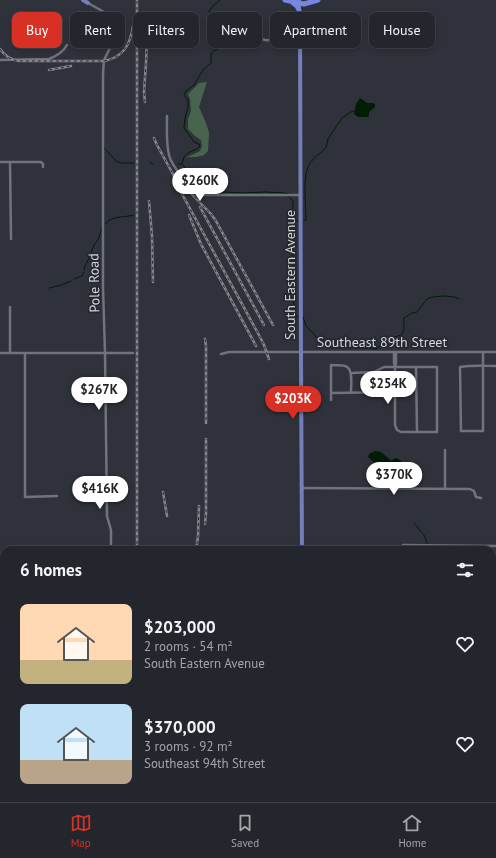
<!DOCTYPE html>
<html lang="en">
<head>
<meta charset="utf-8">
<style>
  :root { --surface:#23262c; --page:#2f3238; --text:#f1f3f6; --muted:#a3a5a9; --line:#404348; --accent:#d93025 }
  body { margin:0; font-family:"PT Sans",sans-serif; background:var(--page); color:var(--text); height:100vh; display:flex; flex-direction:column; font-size:15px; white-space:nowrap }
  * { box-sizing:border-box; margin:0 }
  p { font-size:13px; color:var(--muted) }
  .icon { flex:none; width:22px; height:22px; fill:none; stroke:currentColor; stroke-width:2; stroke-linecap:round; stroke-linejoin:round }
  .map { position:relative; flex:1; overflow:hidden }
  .drawer { position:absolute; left:0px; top:546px; width:496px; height:256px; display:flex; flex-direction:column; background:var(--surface); border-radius:12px 12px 0 0; box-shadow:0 2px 6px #0003,0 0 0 1px var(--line) }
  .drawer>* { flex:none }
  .hud { position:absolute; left:12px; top:12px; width:472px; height:36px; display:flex; gap:8px }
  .price { position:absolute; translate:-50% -34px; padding:0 9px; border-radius:14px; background:#fff; color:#222; font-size:13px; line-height:26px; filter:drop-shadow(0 1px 2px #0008) }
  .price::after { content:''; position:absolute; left:50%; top:24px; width:12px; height:9px; margin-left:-6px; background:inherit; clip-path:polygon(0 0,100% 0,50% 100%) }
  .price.on { background:var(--accent); color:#fff }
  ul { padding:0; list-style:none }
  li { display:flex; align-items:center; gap:12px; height:100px; padding:0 20px }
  li span { display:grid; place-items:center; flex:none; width:112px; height:80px; border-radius:8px; color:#555 }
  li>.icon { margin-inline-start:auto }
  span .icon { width:48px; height:48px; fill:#fffc; stroke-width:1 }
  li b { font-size:17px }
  h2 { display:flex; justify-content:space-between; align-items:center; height:48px; padding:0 20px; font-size:17px }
  .pill { padding:0 14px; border-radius:8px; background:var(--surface); box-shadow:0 2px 6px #0003,0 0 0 1px var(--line); font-size:14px; line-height:36px }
  .pill.on { background:var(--accent); color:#fff }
  .tab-bar { display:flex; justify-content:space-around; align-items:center; height:56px; border-top:1px solid var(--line); background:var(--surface); font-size:11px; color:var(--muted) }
  .tab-bar a { display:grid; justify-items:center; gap:2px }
  .tab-bar .on { color:var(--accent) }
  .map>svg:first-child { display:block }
  .green { fill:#49644e }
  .water { fill:#001d06 }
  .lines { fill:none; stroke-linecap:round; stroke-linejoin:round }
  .stream { stroke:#001d06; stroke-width:1 }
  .minor { stroke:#70737d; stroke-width:2.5 }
  .major { stroke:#747fba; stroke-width:4 }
  .highway { stroke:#7687e3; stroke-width:5 }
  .rail-casing { stroke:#85878e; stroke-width:2.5 }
  .rail { stroke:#262830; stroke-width:1; stroke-dasharray:3; stroke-linecap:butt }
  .labels { text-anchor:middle; stroke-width:3.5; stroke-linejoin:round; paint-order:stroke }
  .street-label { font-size:14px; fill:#d6d7dd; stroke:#262830 }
</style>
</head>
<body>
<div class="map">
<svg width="496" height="802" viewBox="0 0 496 802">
  <rect width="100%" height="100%" fill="#2f323b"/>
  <path class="green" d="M207,82l-8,25 7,16 3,10 -1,18 -4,4 -7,2h-10l13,-6 2,-5 -1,-6 -6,-4 -7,-7v-10l3,-8 -1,-12 -2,-5 11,-11z"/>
  <path class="water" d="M360,98l7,5h6l2,1v3l-6,5v4l-1,1h-10l-4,-3 2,-10z
    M375,451c7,0 11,5 16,10l4,-3c6,1 10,6 10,12l-7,7 -13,6 -3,-5 -5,-13 -9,-8c0,-3 4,-5 7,-6z"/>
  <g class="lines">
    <path class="stream" d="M104,148l12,13 5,2h13
      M150,162l3,2
      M178,164h4
      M182,164c1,-2 1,-5 2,-7 4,-6 12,-6 16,-11l-1,-2 -5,-2 -2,-3 -8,-11 1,-10 3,-11v-7l-4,-5 2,-4 8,-6 9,-15 8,-7v-9l4,-4 5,-2c1,-3 0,-7 1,-10 2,-8 6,-10 1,-17l-3,1 -5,-1 -5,-10 5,-6 6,-5
      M183,165l9,12 5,8 8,7 14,1 6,-1 17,1 23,-1 20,1 3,1
      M289,197l4,4 -1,89 3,22v3l3,2
      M294,221h4
      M304,221l2,-1c0,-15 -4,-46 4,-57 4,-6 11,-10 16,-15l2,-9 14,-21 9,-6 3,-1
      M105,224c8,-9 18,-6 29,-9
      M84,270l1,-4 3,-6 6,-15 5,-7 3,-11
      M74,279l8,-3 2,-4
      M63,284l8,-3
      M49,288l13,-3
      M303,317l3,9 8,8 3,5 6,6 14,3 9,-1 30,2 5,-4 4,-5 16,-5c5,-5 2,-11 3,-17l8,-5 5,-1 10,-13 5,-2 12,-1 11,1 4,2
      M414,523l10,12 3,8
      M427,549v1
      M492,563l4,2
      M105,798l3,4
      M462,798l3,4"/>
    <path class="minor" d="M88,3l25,14c12,13 -5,31 -9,44 -1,7 -1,15 -1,22v204l2,66 2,163 4,14v20
      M241,28l15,9 9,3 35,2
      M287,40h13
      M0,60l49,-1c8,-3 14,-7 18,-14
      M167,116c0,13 -1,27 2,39 3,13 21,31 32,39l3,1h96
      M0,162h41l2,2v3
      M10,162l1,77
      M10,307v46
      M394,352v11l1,4
      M483,352v79h-22l-1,-64c12,-2 24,-1 36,-1
      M0,353h133
      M25,353v144l32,-1
      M221,354l8,-2h267
      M416,367l1,65
      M351,373l23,-1 10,-5h53v65h-36l-4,-2 -2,-5v-58l1,-4v-11
      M331,393l64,-1
      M331,400v-35c4,1 12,-1 16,2 6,3 4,19 4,25
      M445,450v39
      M302,488l168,1 4,2 2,6 5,1
      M403,550v-5l93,1
      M492,577h4
      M492,730h4
      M0,754h4
      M0,794l4,1
      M16,798v4
      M64,798l3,4
      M90,798l3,4
      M390,798v4
      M443,798l2,4
      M478,798l3,4
      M304,799l32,1
      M37,802v-4
      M113,802v-4
      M185,802v-4
      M470,802l5,-4"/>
    <path class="major" d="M83,0l5,3
      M299,0v18l1,3 1,335 1,194
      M0,727h4
      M304,802v-4"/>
    <path class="highway" d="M285,0l19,4 14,-4
      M292,2l5,4 2,4"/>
    <g class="rail-casing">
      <path id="rail" d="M0,49c5,7 10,11 19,12h85c20,-4 26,-16 29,-35
        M49,70l22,-4
        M145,102l-1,-10 2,-29 1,-27
        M154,138l3,7 17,31 37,38 5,7 57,104
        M176,183l84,154 4,8 5,14
        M149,201l3,35 1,46
        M200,207l64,118
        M189,215l12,29 55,102
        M205,339l1,7v77
        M163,492l4,24
        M205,524l1,-10v-75
        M137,550v-550
        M196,550l2,-14 1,-30
        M137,798v4"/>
    </g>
    <use href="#rail" class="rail"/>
  </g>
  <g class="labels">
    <g class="street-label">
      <text transform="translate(290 275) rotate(-90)" y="5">South Eastern Avenue</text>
      <text transform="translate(94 283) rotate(-91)" y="5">Pole Road</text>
      <text x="382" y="347">Southeast 89th Street</text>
    </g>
  </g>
</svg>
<b class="price" style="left:200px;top:202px">$260K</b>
<b class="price" style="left:388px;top:405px">$254K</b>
<b class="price" style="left:99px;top:411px">$267K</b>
<b class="price on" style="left:293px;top:420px">$203K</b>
<b class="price" style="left:394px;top:496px">$370K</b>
<b class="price" style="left:100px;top:510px">$416K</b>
<div class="hud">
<a class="pill on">Buy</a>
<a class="pill">Rent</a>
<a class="pill">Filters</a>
<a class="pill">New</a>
<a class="pill">Apartment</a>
<a class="pill">House</a>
</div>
<section class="drawer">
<h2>6 homes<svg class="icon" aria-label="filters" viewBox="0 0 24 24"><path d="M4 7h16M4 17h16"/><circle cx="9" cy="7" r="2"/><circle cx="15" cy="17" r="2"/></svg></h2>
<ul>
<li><span style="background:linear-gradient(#ffd9b3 70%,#c2b280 0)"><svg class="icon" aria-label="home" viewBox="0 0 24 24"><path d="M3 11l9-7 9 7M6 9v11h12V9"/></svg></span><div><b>$203,000</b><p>2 rooms · 54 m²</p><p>South Eastern Avenue</p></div><svg class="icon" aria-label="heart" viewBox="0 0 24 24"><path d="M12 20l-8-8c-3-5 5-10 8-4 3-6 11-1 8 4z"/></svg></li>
<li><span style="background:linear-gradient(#bfe0f5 70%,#b9a48a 0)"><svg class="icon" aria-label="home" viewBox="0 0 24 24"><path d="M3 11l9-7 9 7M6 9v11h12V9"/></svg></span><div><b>$370,000</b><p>3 rooms · 92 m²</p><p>Southeast 94th Street</p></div><svg class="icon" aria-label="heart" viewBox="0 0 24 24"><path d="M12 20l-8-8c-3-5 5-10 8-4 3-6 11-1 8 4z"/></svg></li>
</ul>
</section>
</div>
<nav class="tab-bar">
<a class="on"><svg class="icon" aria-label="map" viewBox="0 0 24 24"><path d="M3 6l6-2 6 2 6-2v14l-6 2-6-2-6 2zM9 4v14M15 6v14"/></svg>Map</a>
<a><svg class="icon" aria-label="saved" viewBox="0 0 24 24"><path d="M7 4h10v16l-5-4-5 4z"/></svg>Saved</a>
<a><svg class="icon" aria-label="home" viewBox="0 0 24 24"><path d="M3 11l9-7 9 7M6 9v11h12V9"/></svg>Home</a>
</nav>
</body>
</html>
